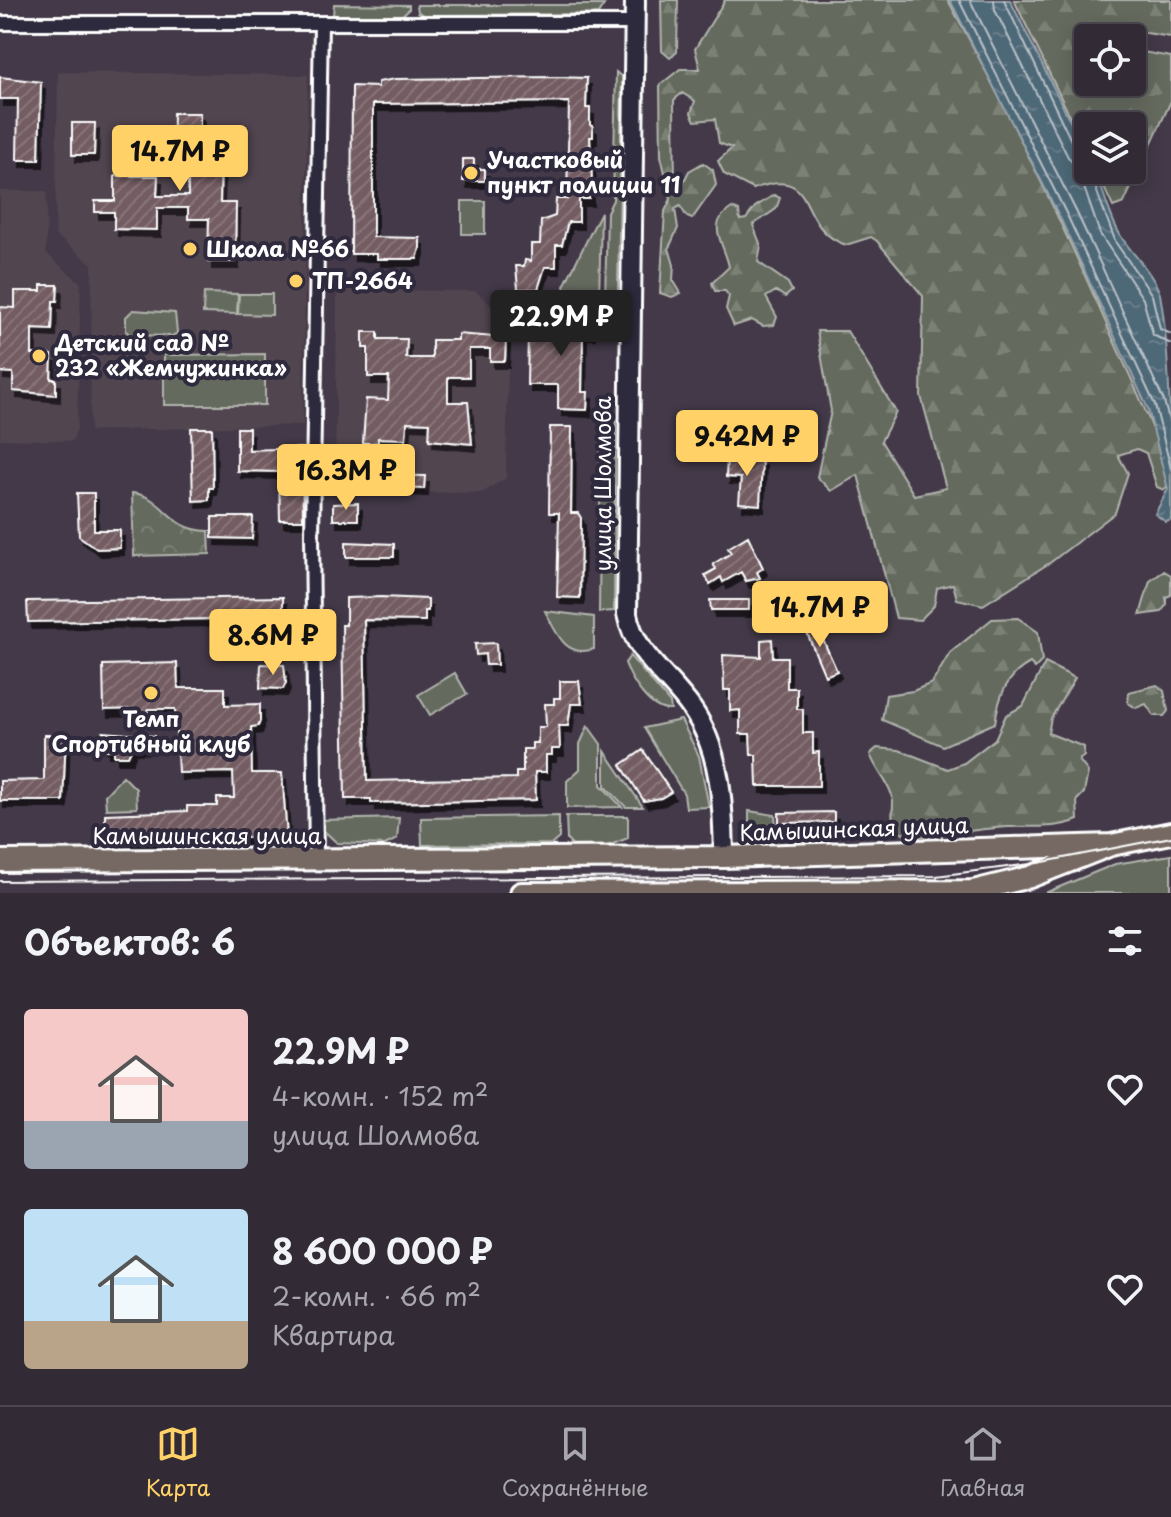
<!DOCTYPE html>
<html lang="ru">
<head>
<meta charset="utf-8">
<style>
  :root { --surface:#322b36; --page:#3a333e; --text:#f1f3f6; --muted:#a8a7ad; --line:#4d4751; --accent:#ffd166 }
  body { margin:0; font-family:"Playpen Sans",sans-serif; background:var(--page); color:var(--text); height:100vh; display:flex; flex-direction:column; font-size:30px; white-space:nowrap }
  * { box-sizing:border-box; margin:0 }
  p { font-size:26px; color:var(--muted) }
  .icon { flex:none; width:44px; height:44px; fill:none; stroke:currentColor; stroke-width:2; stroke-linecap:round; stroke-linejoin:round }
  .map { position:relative; height:893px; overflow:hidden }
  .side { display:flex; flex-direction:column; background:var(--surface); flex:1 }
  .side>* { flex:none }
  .fabs { position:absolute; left:1074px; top:24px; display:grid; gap:16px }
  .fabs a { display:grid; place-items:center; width:72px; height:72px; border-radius:8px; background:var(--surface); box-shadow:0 4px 20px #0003,0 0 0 2px var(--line); font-size:40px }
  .price { position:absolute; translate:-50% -68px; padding:0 18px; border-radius:8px; background:var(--accent); color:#111; font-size:26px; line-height:52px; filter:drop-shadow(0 2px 4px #0008) }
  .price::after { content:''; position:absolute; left:50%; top:48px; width:24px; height:18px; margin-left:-12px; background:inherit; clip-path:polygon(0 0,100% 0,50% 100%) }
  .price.selected { background:#222; color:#fff }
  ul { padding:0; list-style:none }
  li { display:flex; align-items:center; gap:24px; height:200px; padding:0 24px }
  li span { display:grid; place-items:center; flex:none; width:224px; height:160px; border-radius:8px; color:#555 }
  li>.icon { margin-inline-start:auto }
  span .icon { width:96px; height:96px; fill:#fffc; stroke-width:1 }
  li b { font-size:34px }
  h2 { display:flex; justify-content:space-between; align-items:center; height:96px; padding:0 24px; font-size:34px }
  .tabs { display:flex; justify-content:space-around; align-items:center; height:112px; border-top:2px solid var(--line); background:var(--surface); font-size:22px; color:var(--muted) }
  .tabs a { display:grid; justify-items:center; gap:4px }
  .tabs .selected { color:var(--accent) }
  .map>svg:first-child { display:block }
  .built { fill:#514450 }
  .green { fill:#656b5e; stroke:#b2b5ae; stroke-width:2 }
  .forest { fill:url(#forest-firs); stroke:#b2b5ae; stroke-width:2; fill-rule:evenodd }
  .park { fill:url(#park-crowns); stroke:#b2b5ae; stroke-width:2 }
  .water { fill:url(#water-ripples); stroke:#95a4ad; stroke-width:2 }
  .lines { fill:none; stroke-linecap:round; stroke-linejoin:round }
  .shore { stroke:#b8c2c9; stroke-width:2 }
  .building { fill:url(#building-hatch); stroke:#fff; stroke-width:2; filter:url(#shadow) }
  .street-casing { stroke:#fff; stroke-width:18 }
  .secondary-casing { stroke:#fff; stroke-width:24 }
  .primary-casing { stroke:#fff; stroke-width:26 }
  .street { stroke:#2f2a3d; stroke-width:12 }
  .secondary { stroke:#2f2a3d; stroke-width:18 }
  .primary { stroke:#766964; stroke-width:20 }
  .tram { stroke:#fff; stroke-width:2 }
  .poi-dot { fill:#ffd166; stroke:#2f2a3d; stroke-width:3 }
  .labels { text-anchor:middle; stroke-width:8; stroke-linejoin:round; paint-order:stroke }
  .poi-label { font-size:22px; font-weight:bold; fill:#fff; stroke:#2f2a3d; text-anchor:start }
  .street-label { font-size:22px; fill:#fff; stroke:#2f2a3d }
</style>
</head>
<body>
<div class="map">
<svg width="1171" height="893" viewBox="0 0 1171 893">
  <defs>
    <pattern id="forest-firs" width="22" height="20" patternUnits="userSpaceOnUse" patternTransform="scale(2)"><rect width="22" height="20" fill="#656b5e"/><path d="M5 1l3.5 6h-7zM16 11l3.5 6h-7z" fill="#7c8176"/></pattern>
    <pattern id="park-crowns" width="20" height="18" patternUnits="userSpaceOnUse" patternTransform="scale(2)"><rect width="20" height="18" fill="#656b5e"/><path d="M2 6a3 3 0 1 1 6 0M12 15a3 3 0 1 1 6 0" fill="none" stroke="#7c8176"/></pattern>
    <pattern id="water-ripples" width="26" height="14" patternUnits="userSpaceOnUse" patternTransform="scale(2)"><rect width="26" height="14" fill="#4e6777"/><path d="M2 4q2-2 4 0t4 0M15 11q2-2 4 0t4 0" fill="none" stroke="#697e8b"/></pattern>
    <pattern id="building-hatch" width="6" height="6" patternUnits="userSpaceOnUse" patternTransform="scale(2)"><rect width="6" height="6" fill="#735c62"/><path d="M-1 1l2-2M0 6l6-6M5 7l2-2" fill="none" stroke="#88747a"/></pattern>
    <filter id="shadow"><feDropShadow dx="4" dy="7" stdDeviation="0" flood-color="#0009"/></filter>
  </defs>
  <rect width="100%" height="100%" fill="#433948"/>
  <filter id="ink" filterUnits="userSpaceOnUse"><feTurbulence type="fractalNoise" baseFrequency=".0125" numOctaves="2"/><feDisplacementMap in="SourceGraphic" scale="16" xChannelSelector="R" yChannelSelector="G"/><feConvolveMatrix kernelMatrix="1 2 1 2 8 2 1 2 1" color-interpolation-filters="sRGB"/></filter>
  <g filter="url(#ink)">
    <path class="built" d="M58,72l250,3 -5,350 -213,6 2,-167 -37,-29z
      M0,191h47l-1,62 35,30 -4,146 -5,12 -72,-2z
      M337,290l139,1 33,31 -3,156 -24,15 -147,-2z"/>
    <path class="green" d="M334,4l75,1v4l-8,7 -68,-1z
      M417,5h187l-6,9 -174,1 -6,-3z
      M616,72l6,5 -4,212 -2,8 -11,4 2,-89 6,-12z
      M462,201h23v33h-23z
      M601,212l-2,89h-31l-4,-15z
      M204,293l34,1 -1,20 -34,-1z
      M239,294h33v21l-34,-1z
      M133,310l42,3 2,20 -5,3 -42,-1 -4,-4v-14z
      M265,354v51h-101v-50z
      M601,420h15l-2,191 -15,1z
      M545,611l49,6v32c-29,10 -38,-17 -49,-38z
      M630,656l40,47 1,7c-20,2 -40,-29 -46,-47z
      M455,673l12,21 -37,21 -12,-20z
      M681,720l18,36 10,51 -23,1 -2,-14 -40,-66z
      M588,726l13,18v41l21,22 -55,1v-27l13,-12v-25z
      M605,751l38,56h-17l-21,-21z
      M123,776l13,13 1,19 -31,1 -1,-14z
      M749,811l26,4 2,23h-28z
      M559,816v22l-7,6 -130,1 -1,-27z
      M566,816h62v22l-28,11h-25l-8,-9z
      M399,818l-2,21 -12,6 -48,-2 -16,-15v-8z
      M1171,855v38h-126l70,-29z"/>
    <path class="forest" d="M661,0h17l-1,52 -7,6 -8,-7z
      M725,0h223c57,105 110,213 158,323 23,52 49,103 65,158l-7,9 -7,-3 -11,-34 -9,-4 -19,6 10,18 -13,40 -64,49 -68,43 -26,-6 -4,-15 -16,4 -3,18 -14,14 -24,-2 -38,-143 -27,16 -14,-14 14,-66 -14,-80h30l49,81 -15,29 33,54 32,-7 -25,-92 2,-100 -46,-55 -6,-4 -25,8c-53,-18 -24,-81 -93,-56l-29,-15 -6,-13 14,-13 -13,-5 -4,-24 -20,2 -4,-8 4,-12 -13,-8 -8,7 1,88 7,-3 7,-14 14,-8 10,7 3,15 -24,34 -5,-2 -7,-11 -5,3 3,19 -9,20 5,17 -1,15 8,13 -9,4 -12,-4 5,-82 6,-12 -10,-43 -1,-71 20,-16h20l-5,-20z
      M1014,0h157v37l-31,-5 -3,19 34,6v44l-47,102 -11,4 -17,-37h36v-44h-44v28zM1088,38h44v44h-44z
      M774,195l6,3 -4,11 -23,16 8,21 -3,16 30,21 4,8 -7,6 -9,-6 -10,6 11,20 -3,8 -11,1 -11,-6 -18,6 -8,-17 3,-13 -4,-5h-10l-3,-8 17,-16c-4,-23 -25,-43 3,-59l7,3 1,9 6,-1 9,-12z
      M1164,571l7,4v20l-5,2 1,7 -6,8 -21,3 10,-34z
      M1018,618l20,14 4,29 -7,7 -5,-5c-24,13 -31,33 -35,60l-52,23 -61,-26 4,-25 27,-4 19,-8 18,-30 42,-34z
      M1045,663l30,15 -24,40 -3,15 36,14v9l-5,4 9,12 -4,21 -7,7 1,20c-22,9 -45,6 -69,7 -34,2 -67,8 -100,11 -30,-19 -8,-27 -20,-50 -6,-12 -14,-20 -19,-34l7,-6 22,2 49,19 16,-6 31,-24 11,-24 17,-9z
      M1157,685l7,6 4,20 -4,5h-10l-8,-12 -10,4 -8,-5 1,-11z"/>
    <path class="park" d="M132,493c34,3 34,37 77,38l1,23 -76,2z"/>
    <path class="water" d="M950,0h60l78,157v13h6c11,22 15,48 28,68 12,18 30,34 38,56 11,61 11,160 11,226l-5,2 -11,-8 13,-25 -20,-80 -87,-189z"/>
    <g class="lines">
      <path class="shore" d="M959,0l109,217 87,188 16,64
        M970,0l107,213 87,188 7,27
        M994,0l1,10 73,147 9,10 23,67 43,65 10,36 18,9
        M1004,0l73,153 11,6
        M1088,168l28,75 36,52 8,34 11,5"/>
    </g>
    <path class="building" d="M0,77l41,5 -2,78h-22l1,-61h-18z
      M554,77l33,1 -1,30h4v17l3,1v11h-3l2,45h-3v17h-10v23h-11l-6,23h-6v22h-11l-7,22h-20l-2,-23h8l1,-6 6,1v-17h9l1,-23 14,-5 1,-17h11l2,-97 -196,2v133l47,1v10l-3,11h-40v-5h-26l1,-168 26,1v-5l17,-3z
      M173,113h27v43h21l-1,47h16l-1,59h-27l1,-43h-21v-11h-31v22l-43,-1v-17h-19v-11h20v-25h43l-1,20h31v-24h-16z
      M72,123h23l-1,32h-22z
      M463,159h11v10h11v12h-22z
      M41,285h17l-1,16h-4l-1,29 -20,-1v25l20,1 -1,24h5v16l-43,-4v-18l-13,-1v-65l15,1v-17h26z
      M561,309h31l-1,23h-8l-1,60h6l-1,18 -29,-1v-24h-31l1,-54 32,1z
      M363,332h15v7h29l-1,19h26v-18h26v-6l48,4 -1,23h-15v-12h-21v28h-21v25h20l4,42 -43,-4 1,-17 -23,-1 -1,17 -28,-1v5h-15l3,-44 22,1 1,-23h-21v-29h-5z
      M550,427h22l-1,86h7l3,5 -1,80 -23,-1 2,-84h-10z
      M191,428h21l1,60h-4v12l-16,1z
      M237,428h12v22l53,-2 1,72h-23l-1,-48 -42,-1z
      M727,457l35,2 -2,46 -21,-2 2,-25 -15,-1z
      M375,475l50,1 -1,13 -49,-2z
      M77,493h17v37h26v18l-23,1 -18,-13z
      M358,503v17h-25v-16z
      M212,517h41l-1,22 -40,-1z
      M748,536l15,32 -6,4 3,6 -14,3 -5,-9 -18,10 -2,-5 -11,7 -5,-9 11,-6 -3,-5 18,-11 -3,-5z
      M346,542l48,2v13h-48z
      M283,597v21l-255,4 -1,-21z
      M381,597l47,2v12h-3v10l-61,-1 3,161 149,-3v-6h7v-23h9v-6h6v-16h8l-1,-23h9v-6h6v-17h19l3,23h-11l-3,22h-9l1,23h-8v6h-6v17h-11l1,28 -165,3v-4h-26l-3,-174h4v-27z
      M710,600h39v10h-38z
      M815,622l22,49 -12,5 -21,-50z
      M772,639l1,18h14v31h10v21h6v24h10v20l6,-1v34h-62l-1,-31h-5l-1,-21h-10v-24l-10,1v-21h-6l-1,-35 38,2v-17z
      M496,643l1,22h-11l-1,-11 -9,1 -1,-11z
      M177,663l1,25h47v17l35,-1v17l-2,5 -7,1 1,46h30l5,64 -182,4v-27l82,-3v-5h30v-8h17l-1,-26 -55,1 -3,-64h-27v5l-11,1v-6l-33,1 -1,-45z
      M261,664l23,1 2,18 -3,6 -23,-1z
      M103,732l51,4v10l-22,1 -4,9h-14v-6h-9v-5l-6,-1z
      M44,735h22l-3,66h-63v-20l44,-1z
      M643,750l28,42 -10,6 -17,3 -23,-36z
      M834,812v10l-55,1v-10z"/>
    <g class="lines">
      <g class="street-casing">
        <path id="street" d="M0,23h634
          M316,859l-4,-324 9,-512"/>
      </g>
      <g class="secondary-casing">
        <path id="secondary" d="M635,0l-8,614c8,41 42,62 65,95 30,43 31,98 32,148"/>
      </g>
      <g class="primary-casing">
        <path id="primary" d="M0,861l724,-4 387,-12
          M521,893l452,-2 57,-14 81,-32 60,-12"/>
      </g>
      <use href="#street" class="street"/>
      <use href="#secondary" class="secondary"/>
      <use href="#primary" class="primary"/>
      <path class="tram" d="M0,881l936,-5 102,-13 133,-26"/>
    </g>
  </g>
  <g class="poi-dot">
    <circle cx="471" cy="173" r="8"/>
    <circle cx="190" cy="249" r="8"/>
    <circle cx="296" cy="281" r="8"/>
    <circle cx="39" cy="356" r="8"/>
    <circle cx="151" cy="693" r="8"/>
  </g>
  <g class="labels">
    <g class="poi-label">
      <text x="487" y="168">Участковый<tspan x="487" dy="25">пункт полиции 11</tspan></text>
      <text x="206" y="257">Школа №66</text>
      <text x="312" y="289">ТП-2664</text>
      <text x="55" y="351">Детский сад №<tspan x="55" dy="25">232 «Жемчужинка»</tspan></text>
      <text x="151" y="727" text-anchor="middle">Темп<tspan x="151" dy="25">Спортивный клуб</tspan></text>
    </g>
    <g class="street-label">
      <text transform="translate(603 484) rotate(-90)" y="8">улица Шолмова</text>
      <text transform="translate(854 829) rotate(-2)" y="8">Камышинская улица</text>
      <text x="207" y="844">Камышинская улица</text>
    </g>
  </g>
</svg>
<div class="fabs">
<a><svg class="icon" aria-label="locate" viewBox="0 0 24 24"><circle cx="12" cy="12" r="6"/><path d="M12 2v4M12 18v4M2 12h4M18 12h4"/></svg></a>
<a><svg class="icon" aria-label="layers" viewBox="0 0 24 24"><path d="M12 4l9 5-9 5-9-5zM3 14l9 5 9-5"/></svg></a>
</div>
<b class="price" style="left:180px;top:193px">14.7M ₽</b>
<b class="price selected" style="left:561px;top:358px">22.9M ₽</b>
<b class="price" style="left:747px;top:478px">9.42M ₽</b>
<b class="price" style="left:346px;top:512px">16.3M ₽</b>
<b class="price" style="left:820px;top:649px">14.7M ₽</b>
<b class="price" style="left:273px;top:677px">8.6M ₽</b>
</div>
<section class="side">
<h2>Объектов: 6<svg class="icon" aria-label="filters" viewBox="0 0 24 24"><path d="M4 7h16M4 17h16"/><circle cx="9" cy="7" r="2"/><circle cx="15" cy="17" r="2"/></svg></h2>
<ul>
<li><span style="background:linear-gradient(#f6c9c9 70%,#9aa5b1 0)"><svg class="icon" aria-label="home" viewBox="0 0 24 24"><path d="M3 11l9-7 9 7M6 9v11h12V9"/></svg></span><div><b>22.9M ₽</b><p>4-комн. · 152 m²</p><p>улица Шолмова</p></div><svg class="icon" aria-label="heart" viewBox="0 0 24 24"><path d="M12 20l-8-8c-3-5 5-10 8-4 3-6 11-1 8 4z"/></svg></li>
<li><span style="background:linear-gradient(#bfe0f5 70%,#b9a48a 0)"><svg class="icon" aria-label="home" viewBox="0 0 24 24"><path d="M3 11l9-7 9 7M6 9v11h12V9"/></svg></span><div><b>8 600 000 ₽</b><p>2-комн. · 66 m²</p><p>Квартира</p></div><svg class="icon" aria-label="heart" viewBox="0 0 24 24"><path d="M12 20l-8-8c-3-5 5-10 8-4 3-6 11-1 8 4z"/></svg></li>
</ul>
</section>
<nav class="tabs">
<a class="selected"><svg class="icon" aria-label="map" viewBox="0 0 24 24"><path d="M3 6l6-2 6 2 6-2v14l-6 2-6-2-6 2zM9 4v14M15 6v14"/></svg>Карта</a>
<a><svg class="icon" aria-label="saved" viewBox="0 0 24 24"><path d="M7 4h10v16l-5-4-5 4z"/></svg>Сохранённые</a>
<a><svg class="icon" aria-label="home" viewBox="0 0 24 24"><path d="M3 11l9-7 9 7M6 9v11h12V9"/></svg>Главная</a>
</nav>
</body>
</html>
